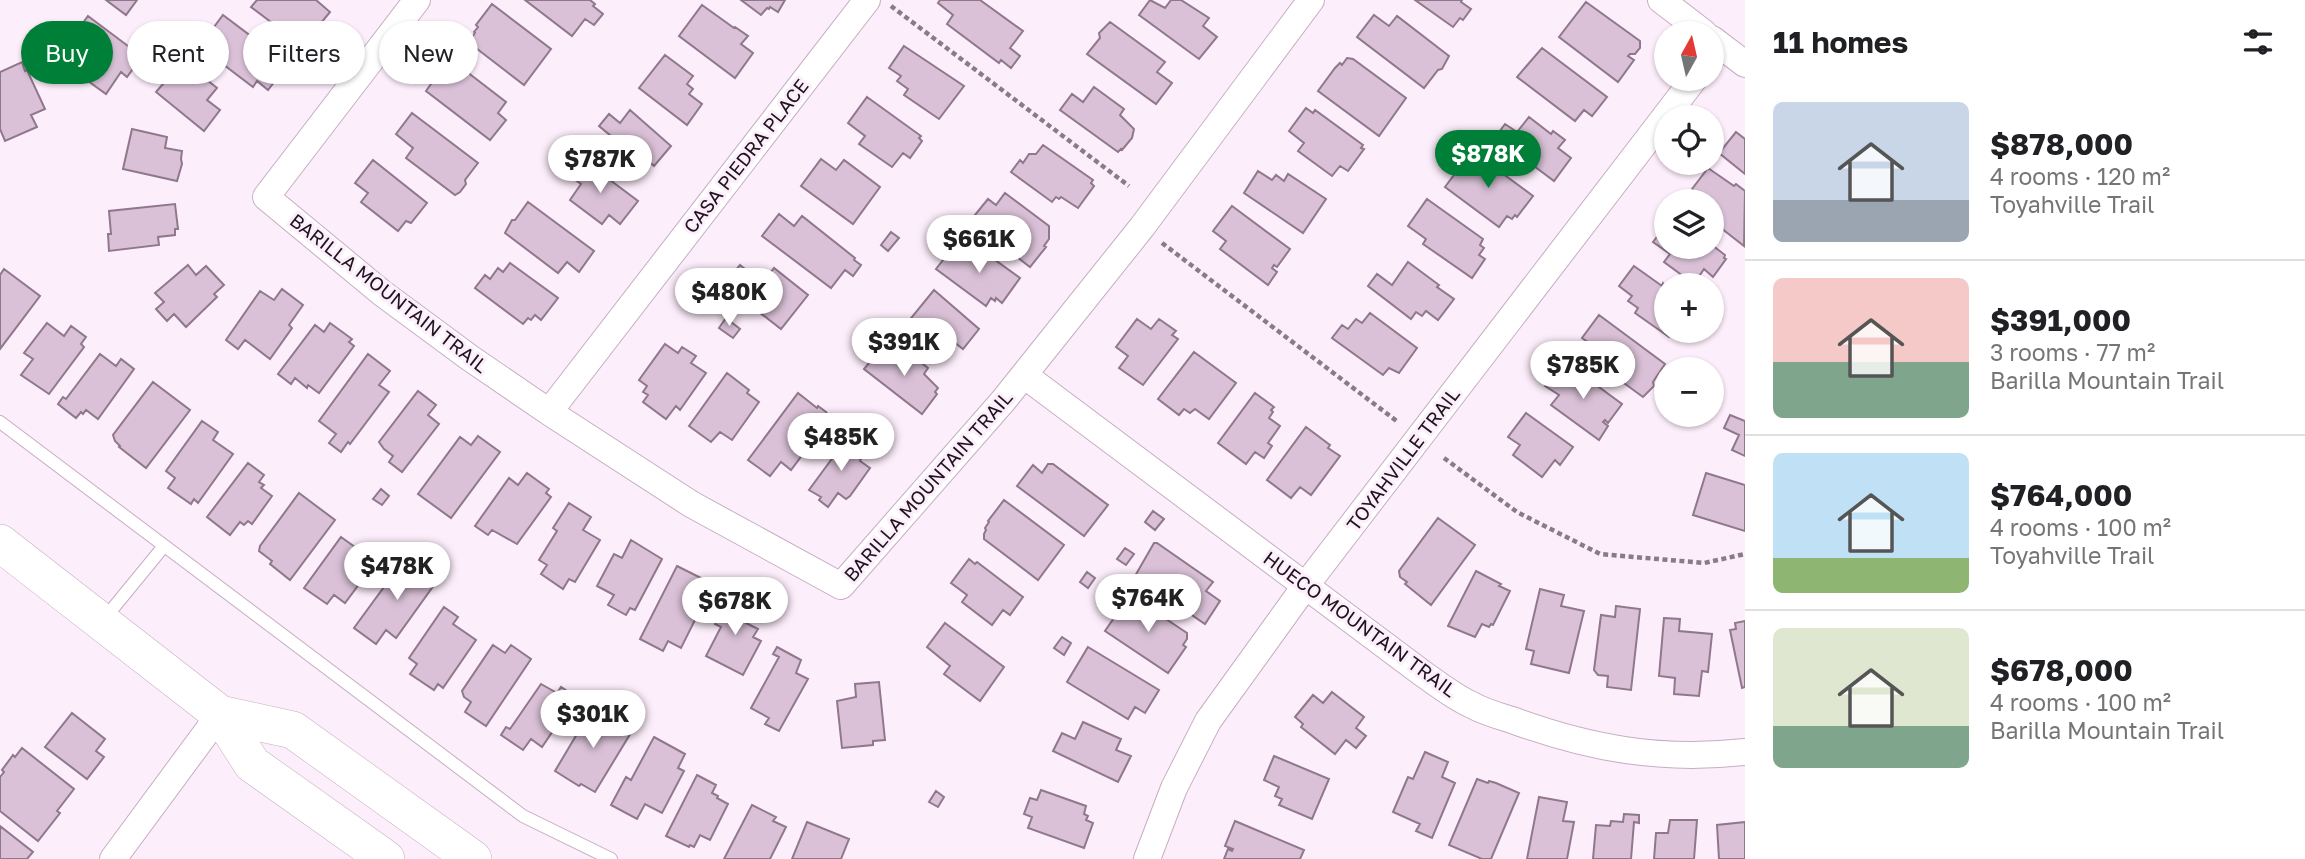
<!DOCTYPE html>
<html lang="en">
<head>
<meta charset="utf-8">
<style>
  :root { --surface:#fff; --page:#f2f2f2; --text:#202124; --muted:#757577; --line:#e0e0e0; --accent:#007f38 }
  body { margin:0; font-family:"Golos Text",sans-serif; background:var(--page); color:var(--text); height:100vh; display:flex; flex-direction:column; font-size:26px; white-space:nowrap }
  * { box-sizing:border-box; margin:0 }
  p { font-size:23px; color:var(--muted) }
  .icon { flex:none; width:38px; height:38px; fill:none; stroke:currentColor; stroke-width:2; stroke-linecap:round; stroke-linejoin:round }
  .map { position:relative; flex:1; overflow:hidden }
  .details { display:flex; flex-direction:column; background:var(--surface); width:560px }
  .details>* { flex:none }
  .hud { position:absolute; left:21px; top:21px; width:665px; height:63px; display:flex; gap:14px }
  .needle { width:46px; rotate:8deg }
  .controls { position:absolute; left:1654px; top:21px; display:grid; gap:14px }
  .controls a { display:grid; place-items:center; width:70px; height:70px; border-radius:50%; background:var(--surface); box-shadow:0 2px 5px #0004; font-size:35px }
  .price { position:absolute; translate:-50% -60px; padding:0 16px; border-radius:24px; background:#fff; color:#222; font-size:23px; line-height:46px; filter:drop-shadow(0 2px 4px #0008) }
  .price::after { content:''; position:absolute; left:50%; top:42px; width:21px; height:16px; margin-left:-10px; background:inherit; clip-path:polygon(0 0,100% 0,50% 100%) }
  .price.on { background:var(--accent); color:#fff }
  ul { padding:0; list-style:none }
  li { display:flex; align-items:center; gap:21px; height:175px; padding:0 28px }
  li+li { border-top:2px solid var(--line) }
  li span { display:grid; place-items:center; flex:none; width:196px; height:140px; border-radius:10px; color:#555 }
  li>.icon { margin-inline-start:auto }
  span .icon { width:84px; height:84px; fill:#fffc; stroke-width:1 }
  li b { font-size:30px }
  h2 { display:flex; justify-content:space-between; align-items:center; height:84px; padding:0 28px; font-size:30px }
  .tag { padding:0 24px; border-radius:32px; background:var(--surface); box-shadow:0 2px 5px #0004; font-size:24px; line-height:63px }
  .tag.on { background:var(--accent); color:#fff }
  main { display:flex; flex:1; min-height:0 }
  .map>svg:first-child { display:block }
  .building { fill:#dac1d7; stroke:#8f778c; stroke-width:2 }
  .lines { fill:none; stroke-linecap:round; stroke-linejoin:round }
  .lane-casing { stroke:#c6adc3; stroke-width:14 }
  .street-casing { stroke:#c6adc3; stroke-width:28 }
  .secondary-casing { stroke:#c6adc3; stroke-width:38 }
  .path { stroke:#887c87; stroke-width:4.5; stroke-dasharray:5 3.5; stroke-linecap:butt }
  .lane { stroke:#fff; stroke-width:12 }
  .street { stroke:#fff; stroke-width:26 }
  .secondary { stroke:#fff; stroke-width:37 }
  .labels { text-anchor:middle; stroke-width:6; stroke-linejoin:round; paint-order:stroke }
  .street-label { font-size:19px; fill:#1d141c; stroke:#fdeefb }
</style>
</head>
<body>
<main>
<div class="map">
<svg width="1745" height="859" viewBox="0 0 1745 859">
  <rect width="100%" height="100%" fill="#fdeefb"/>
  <path class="building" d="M106,0h31l-11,15z
    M257,0h59l14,12 -18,22 -7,-5 -9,12 -45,-34z
    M525,0h65l5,4 -2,2 10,8 -9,11 -9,-6 -13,17z
    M741,0h44l-7,12 -8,-5 -1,2 -2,-1 -6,7z
    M940,0h40l43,31 -13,17 10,8 -9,12 -10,-8 -2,3 -52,-39 6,-9 -15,-12z
    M1150,0l15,8 6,-8h10l28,18 -6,8 14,11 -18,22 -60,-44z
    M1415,0h47l-1,2 10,7 -8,11 -3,-2 -7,9z
    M1586,2l54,39v7l-5,6h-5l-2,2 6,4 -16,22 -59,-45z
    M492,4l59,45 -27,36 -52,-40 -1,-6 4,-6 -1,-1 4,-5 -2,-2z
    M702,5l32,23 1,-1 13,9 -7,8 12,9 -18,25 -56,-42z
    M223,15l65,49 -20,26 -11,-9 -4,6 -54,-41 2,-3 -8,-7 8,-11 10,6z
    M1374,15l15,11 8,-10 52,40 -7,13 -4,1 -14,18 -67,-51z
    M88,16l48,36 -1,1 6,5 -14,19 -6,-5 -15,22 -58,-42 17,-23 9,6z
    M1110,22l55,40 -8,10 15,11 -16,21 -69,-50 13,-16 -1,-5z
    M904,46l60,40 -25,33 -35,-24 4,-6 -11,-8 4,-5 -12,-8z
    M1542,48l65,49 -15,19 -8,-6 -9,11 -58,-44z
    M665,55l28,21 -6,8 6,5 -4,5 13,10 -15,21 -48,-37z
    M1347,58l6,1 53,39 -27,38 -61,-45 17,-23 5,-5 2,2z
    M183,61l34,27 -10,12 13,10 -16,21 -48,-39z
    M22,62l3,9 2,-1 18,39 -14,6 6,12 -32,14 -5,-12v-57z
    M458,65l48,37 -8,11 8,7 -16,20 -64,-49 15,-21 9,6z
    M1094,87l30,22 -4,6 14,14 -2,9 -10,12 -1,-1 -3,3 -58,-42 12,-16 11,8z
    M867,97l54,39 -2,2 3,3 -12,17 -7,-5 -11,14 -33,-23 6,-8 -17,-13z
    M1306,108l7,5 2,-3 48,35 -2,3 3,1 -16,22 -8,-5 -8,10 -34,-25 6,-8 -15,-12z
    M630,110l41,36 -17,20 -9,-8 -11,14 -32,-25 9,-11 -12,-10 10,-12 11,9z
    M412,113l66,50 -13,17 1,4 -6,8 -5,3 -49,-37 7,-10 -17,-14z
    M1529,117l22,17 2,-3 12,9 -7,8 13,10 -17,23 -48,-36 -1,2 -11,-8 11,-15 12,8z
    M132,129l35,8 -2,11 17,3 -1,8 1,5 -5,17 -54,-12z
    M1736,132l9,7v35l-26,-21z
    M1043,145l50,35 -2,3 3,3 -16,22 -17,-11 -2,2 -3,-2 -4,5 -41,-30 9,-12 3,3 6,-9h7z
    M1472,151l61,45 -16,21 -2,-2 -3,4 -5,-3 -8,11 -54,-40z
    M582,159l56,42 -18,23 -11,-9 -7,9 -32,-24 11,-16 -11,-8z
    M821,159l15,11 8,-10 36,27 -27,37 -52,-38z
    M373,160l54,43 -16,20 -5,-2 -8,10 -37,-29 7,-9 -13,-10z
    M1708,168l26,18 2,-2 9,7 -1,55 -32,-25v-20h-9l2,-3 -13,-9z
    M1258,171l14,9 4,-5 8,6 4,-7 38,25 -23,34 -59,-40z
    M1005,193l44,33v13l-5,7 2,1 -16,20 -60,-46 18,-22 8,6z
    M1427,199l56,40 -3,6 4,3 -5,7 6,4 -13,19 -49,-34 3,-5 -18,-13z
    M528,202l66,49 -15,21 -12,-10 -9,11 -53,-40 7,-13h3z
    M175,204l3,25h-3v6l-17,2 1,8 -50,6 -1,-17h3l-2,-23z
    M1232,206l58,43 -13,18 -3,-2 -2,3 5,4 -9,13 -48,-36 6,-8 -13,-10z
    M779,214l15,12 8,-10 53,42 -1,2 7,5 -8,11 -8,-6 -14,18 -69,-52z
    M1666,225v22h46v-2l13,10 -1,3 2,1 -13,18 -9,-8 -10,15 -30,-22 6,-8 -17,-12z
    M891,232l8,6 -11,13 -7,-6z
    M973,244l47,34 -18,25 -6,-5 -1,3 -4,-3 -5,8 -50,-37 11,-14 5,4 7,-11 7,5z
    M1408,262l31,23 -2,2 17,12 -16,21 -12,-9 -4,5 -6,-4 -5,7 -43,-33 9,-12 15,11z
    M510,263l48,35 -17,22 -6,-5 -4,5 -3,-2 -5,6 -48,-36 10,-13 5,4 8,-11 5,4z
    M188,265l8,10 10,-9 18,19 -10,9 3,3 -31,30 -12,-13 -7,7 -11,-12 8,-7 -9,-9z
    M740,265l14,11 4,-6 9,7 7,-9 34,27 -27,34 -57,-44z
    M1634,266l28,20 1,-3 3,3v45h8l-5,6 -34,-24 3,-5 -10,-7 4,-5 -13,-10z
    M4,269l36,27 -40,53v-74z
    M282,289l21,16 -14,20 3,3 -22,31 -25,-19 -7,9 -12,-9 34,-49 14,9z
    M934,290l45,39 -16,20 -18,-14 -9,12 -29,-24z
    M1370,313l47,35 -18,25 -10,-5 -6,7 -51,-37 10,-13 6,4 8,-10 6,4z
    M1599,315l66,49 -12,18 1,4 -11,11 -52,-38 7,-10 -16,-11z
    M726,318l14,11 -7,9 -14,-10z
    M1137,319l14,10 8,-10 17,12 -4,4 6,4 -35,46 -24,-17 9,-12 -12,-9z
    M47,323l17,13 7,-10 15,11 -5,7 3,3 -35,47 -28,-19 12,-16 -9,-6z
    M330,323l22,16 -3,3 5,4 -35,47 -11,-8 -1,3 -12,-10 -4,6 -13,-10 37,-49 9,7z
    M665,344l13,9 4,-6 14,9 -5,7 15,10 -26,37 -4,-4 -10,13 -23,-17 5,-7 -5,-3 4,-6 -8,-6z
    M898,345l30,23 -4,6 14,14 -3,4 2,2 -15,20 -58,-45 14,-17 9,7z
    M1194,352l42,31 -27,36 -14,-10 -5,4 -6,-4 -5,6 -21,-16z
    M100,354l16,12 5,-7 13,10 -36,50 -12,-9 -3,4 -2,-2 -5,6 -18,-14 5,-7 3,2z
    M368,354l22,17 -11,14 10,7 -39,52 -2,-2 -7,10 -12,-9 7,-9 -17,-13z
    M1561,364l10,7 2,-3 49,36 -14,19 -3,-3 -2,2 5,4 -9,14 -48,-35 8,-10 -14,-9z
    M727,373l22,17 -2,3 12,9 -27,38 -12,-8 -9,10 -22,-16z
    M153,382l37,28 -44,58 -27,-21 1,-1 -5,-5 -2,-6z
    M418,391l18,14 -8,10 11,9 -37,48 -13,-10 4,-6 -9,-7 -5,-7z
    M798,393l19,15 1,-2 8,6 4,6 -39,52 -10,-8 -11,14 -22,-16z
    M1255,393l19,14 -3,3 2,2 -4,6 11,8 -12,17 4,3 -8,12 -9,-6 -9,12 -28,-21z
    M1526,413l47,34 -13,18 -5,-5 -13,17 -29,-22 7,-10 -12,-8z
    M1730,415l15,6v35l-13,-6 7,-15 -15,-7z
    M202,421l16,11 -5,8 20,14 -35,49 -4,-4 -3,5 -23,-16 7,-10 -9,-7z
    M1306,427l24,18 -2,3 12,8 -29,39 -11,-8 -9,11 -24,-18z
    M845,435l17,11 -5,7 5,4 -2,4 10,7 -20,28 -4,3 -8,-6 -10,14 -9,-7 2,-3 -12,-7 33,-45 -3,-2z
    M478,436l22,16 -49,66 -33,-24 42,-57 11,8z
    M248,463l16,12 -5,7 5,3 -3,3 11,8 -20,28 -4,-3 -4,4 -4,-3 -10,13 -23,-18z
    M1048,464h5l55,41 -24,31 -67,-50 16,-21 9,8z
    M527,473l22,16 -3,4 5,4 -34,47 -25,-14 -4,5 -13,-9 34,-48 9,7z
    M1706,473l39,12v46l-52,-16z
    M381,489l8,7 -7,9 -9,-6z
    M299,493l36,27 -45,60 -20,-16 2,-3 -13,-10 1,-5z
    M1004,500l60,45 -26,35 -54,-41v-5l2,-4 -1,-2 4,-6 -1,-1z
    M569,503l22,14 -8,13 17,10 -25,42 -6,-3 -6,10 -22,-15 6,-9 -8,-5 18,-29 -4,-3z
    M1153,511l11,8 -9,11 -10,-8z
    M1438,518l37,27 -44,60 -26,-21 2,-2 -7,-5 -1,-6z
    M341,537l21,15 4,-6 14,10 -35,47 -11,-8 -7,9 -23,-16z
    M631,540l31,19 -27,51 -5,-2 -4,7 -18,-10 6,-10 -17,-9 17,-32 8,4z
    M1154,543h3l56,39 -7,9 14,10 -15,23 -70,-48z
    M1125,548l9,6 -8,11 -9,-6z
    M969,559l6,5 2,-2 46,35 -13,18 -7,-5 -11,15 -30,-23 5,-7 -16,-12z
    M403,561l16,12 7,-9 13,9 -7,10 2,2 -38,53 -10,-8 -10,14 -22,-16z
    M677,566l24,12 -5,10 8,5 2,5 -25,50 -13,-7 -5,10 -23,-12z
    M1476,571l25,13 -2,2 11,5 -17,34 -2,-1 -2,3 -7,-3 -7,13 -27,-11z
    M1087,572l8,6 -7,10 -8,-6z
    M1540,589l24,6 -3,11 23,5 -15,62 -38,-9 3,-13 -8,-2z
    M1130,595l57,38v6l-4,6 3,2 -18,26 -63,-42z
    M730,596l24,12 -8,15 12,6 -5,8 8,4 -18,34 -37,-19 15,-29 -6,-3z
    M1616,606l24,3 -9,81 -24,-3 1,-11 -10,-1 -4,-5 7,-55 14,2z
    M444,607l14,10 -5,7 23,16 -33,48 -5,-4 -4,6 -24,-16 7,-10 -8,-6z
    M1664,618l16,1 -1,12 33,3 -4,38 -6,-1 -3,25 -25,-2 1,-16 -16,-2z
    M1745,621v66l-3,1 -12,-58 6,-1 -1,-6z
    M945,623l59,44 -24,34 -36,-27 6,-8 -23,-19z
    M1062,637l9,6 -7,12 -10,-7z
    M493,645l12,8 6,-8 20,14 -45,67 -21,-14 6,-10 -7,-5 -2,-6z
    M777,647l24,13 -5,13 12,6 -29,52 -14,-7 4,-6 -18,-10 28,-51 -6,-3z
    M1088,647l71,43 -14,23 -10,-6 -7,12 -61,-37z
    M879,682l6,58 -12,1v4l-31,3 -5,-47 19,-4 -1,-13z
    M541,684l16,9 4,-6 15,10 -34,50 -11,-8 -8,11 -22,-15 5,-8 4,2z
    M1332,692l32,25 -8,11 10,8 -10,12 -10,-8 -11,14 -34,-27 2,-3 -8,-7 18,-22 10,8z
    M593,707l39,24 -37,61 -14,-8 -2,2 -24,-15z
    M72,713l33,26 -9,12 8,6 -17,22 -42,-32z
    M1083,722l38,17 -5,11 15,6 -13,26 -65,-31 9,-18 13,6z
    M654,737l31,17 -7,14 6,3 -22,42 -17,-9 -8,15 -26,-14 15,-28 5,3z
    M22,748l52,41 -17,22 3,2 -22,28 -38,-30v-34l4,-5 -2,-2 11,-15 2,2z
    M1425,752l23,10 -6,15 13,6 -23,55 -16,-7 4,-7 -27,-12 15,-35 5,2z
    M1274,756l55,23 -17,40 -33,-14 3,-6 -7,-3 4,-9 -15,-7z
    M697,775l19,10 -4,8 6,3 -1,2 11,6 -18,36 -10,-5 -6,12 -4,-2 -1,2 -23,-11z
    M1477,779l11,4 1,-2 7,2 23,10 -28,66h-9l-33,-14z
    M1041,790l45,16 -2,8 4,2 -2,4 7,3 -9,25 -56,-20 4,-11 -8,-3 6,-16 7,2z
    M936,791l8,6 -6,10 -9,-5z
    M1539,797l28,5 -4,19 11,1 -7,37h-40z
    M752,805l24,12 -3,4 13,6 -16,32h-46z
    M1624,814l15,1v8l-5,-1 -3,37h-38l3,-34 14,1 1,-5 12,1z
    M1670,820h27l-3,39h-40l2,-26h12z
    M1235,821l69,29 -4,9h-76l4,-10 4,2 1,-2 -8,-3z
    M807,822l42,17 -8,20h-49z
    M1745,822v37h-26l-2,-34z
    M0,826l33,26 -6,7h-27z"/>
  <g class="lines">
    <g class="lane-casing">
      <path id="lane" d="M0,422l523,394 88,43
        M105,618l59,-72"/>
    </g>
    <g class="street-casing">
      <path id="street" d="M417,0l-151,197 116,96 88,65 79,54 142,92 150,82 162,-185 139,-174 169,-227
        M1661,0l43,33
        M1712,39l33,25
        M1024,375l398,298c16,11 32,24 50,32 12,7 27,11 40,15 79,29 149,41 233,32
        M549,412l318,-412
        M113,859l107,-145
        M1147,859l27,-71 34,-67 98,-136 388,-506"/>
    </g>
    <g class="secondary-casing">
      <path id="secondary" d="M0,543l220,171 32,50 134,95
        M220,714l73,16 180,129"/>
    </g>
    <path class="path" d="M891,6l238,180
      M1162,243l236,179
      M1444,458l73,54 83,42 104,9 41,-9"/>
    <use href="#lane" class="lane"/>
    <use href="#street" class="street"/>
    <use href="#secondary" class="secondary"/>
  </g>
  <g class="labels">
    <g class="street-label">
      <text transform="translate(746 156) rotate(-52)" y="7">CASA PIEDRA PLACE</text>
      <text transform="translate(389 293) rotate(38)" y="7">BARILLA MOUNTAIN TRAIL</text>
      <text transform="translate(1403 459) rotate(-53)" y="7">TOYAHVILLE TRAIL</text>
      <text transform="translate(928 486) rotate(-49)" y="7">BARILLA MOUNTAIN TRAIL</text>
      <text transform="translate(1360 624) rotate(36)" y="7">HUECO MOUNTAIN TRAIL</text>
    </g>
  </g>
</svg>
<div class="controls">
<a><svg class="needle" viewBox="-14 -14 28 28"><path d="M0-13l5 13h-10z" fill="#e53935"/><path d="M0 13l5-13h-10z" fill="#757577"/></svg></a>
<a><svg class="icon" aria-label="locate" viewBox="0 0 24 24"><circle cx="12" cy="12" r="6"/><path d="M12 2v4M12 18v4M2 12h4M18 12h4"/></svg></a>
<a><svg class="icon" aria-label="layers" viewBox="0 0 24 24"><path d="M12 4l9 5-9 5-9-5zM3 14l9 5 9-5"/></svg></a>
<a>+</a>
<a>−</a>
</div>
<b class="price on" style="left:1488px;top:190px">$878K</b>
<b class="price" style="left:600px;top:195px">$787K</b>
<b class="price" style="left:979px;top:275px">$661K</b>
<b class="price" style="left:729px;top:328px">$480K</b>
<b class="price" style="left:904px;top:378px">$391K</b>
<b class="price" style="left:1583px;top:401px">$785K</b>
<b class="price" style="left:841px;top:473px">$485K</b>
<b class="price" style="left:397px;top:602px">$478K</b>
<b class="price" style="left:1148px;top:634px">$764K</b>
<b class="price" style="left:735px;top:637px">$678K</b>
<b class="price" style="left:593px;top:750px">$301K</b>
<div class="hud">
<a class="tag on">Buy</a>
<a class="tag">Rent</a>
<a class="tag">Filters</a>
<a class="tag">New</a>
</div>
</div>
<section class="details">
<h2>11 homes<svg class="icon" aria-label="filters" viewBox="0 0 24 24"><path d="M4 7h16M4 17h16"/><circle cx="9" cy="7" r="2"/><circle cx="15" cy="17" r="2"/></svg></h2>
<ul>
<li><span style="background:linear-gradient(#c9d6e8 70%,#9aa5b1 0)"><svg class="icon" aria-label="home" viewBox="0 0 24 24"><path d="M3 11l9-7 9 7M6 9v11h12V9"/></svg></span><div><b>$878,000</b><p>4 rooms · 120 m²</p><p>Toyahville Trail</p></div></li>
<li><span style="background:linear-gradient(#f6c9c9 60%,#7fa58c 0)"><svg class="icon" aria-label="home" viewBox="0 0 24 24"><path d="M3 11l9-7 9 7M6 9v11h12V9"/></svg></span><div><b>$391,000</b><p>3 rooms · 77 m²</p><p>Barilla Mountain Trail</p></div></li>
<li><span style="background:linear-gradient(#bfe0f5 75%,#8fb573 0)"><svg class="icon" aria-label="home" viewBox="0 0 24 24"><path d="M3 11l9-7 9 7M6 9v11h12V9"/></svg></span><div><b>$764,000</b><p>4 rooms · 100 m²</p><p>Toyahville Trail</p></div></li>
<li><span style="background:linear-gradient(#dfe7d0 70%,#7fa58c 0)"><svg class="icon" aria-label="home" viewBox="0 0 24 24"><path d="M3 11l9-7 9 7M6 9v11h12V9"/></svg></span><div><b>$678,000</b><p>4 rooms · 100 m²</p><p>Barilla Mountain Trail</p></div></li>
</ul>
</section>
</main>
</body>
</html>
